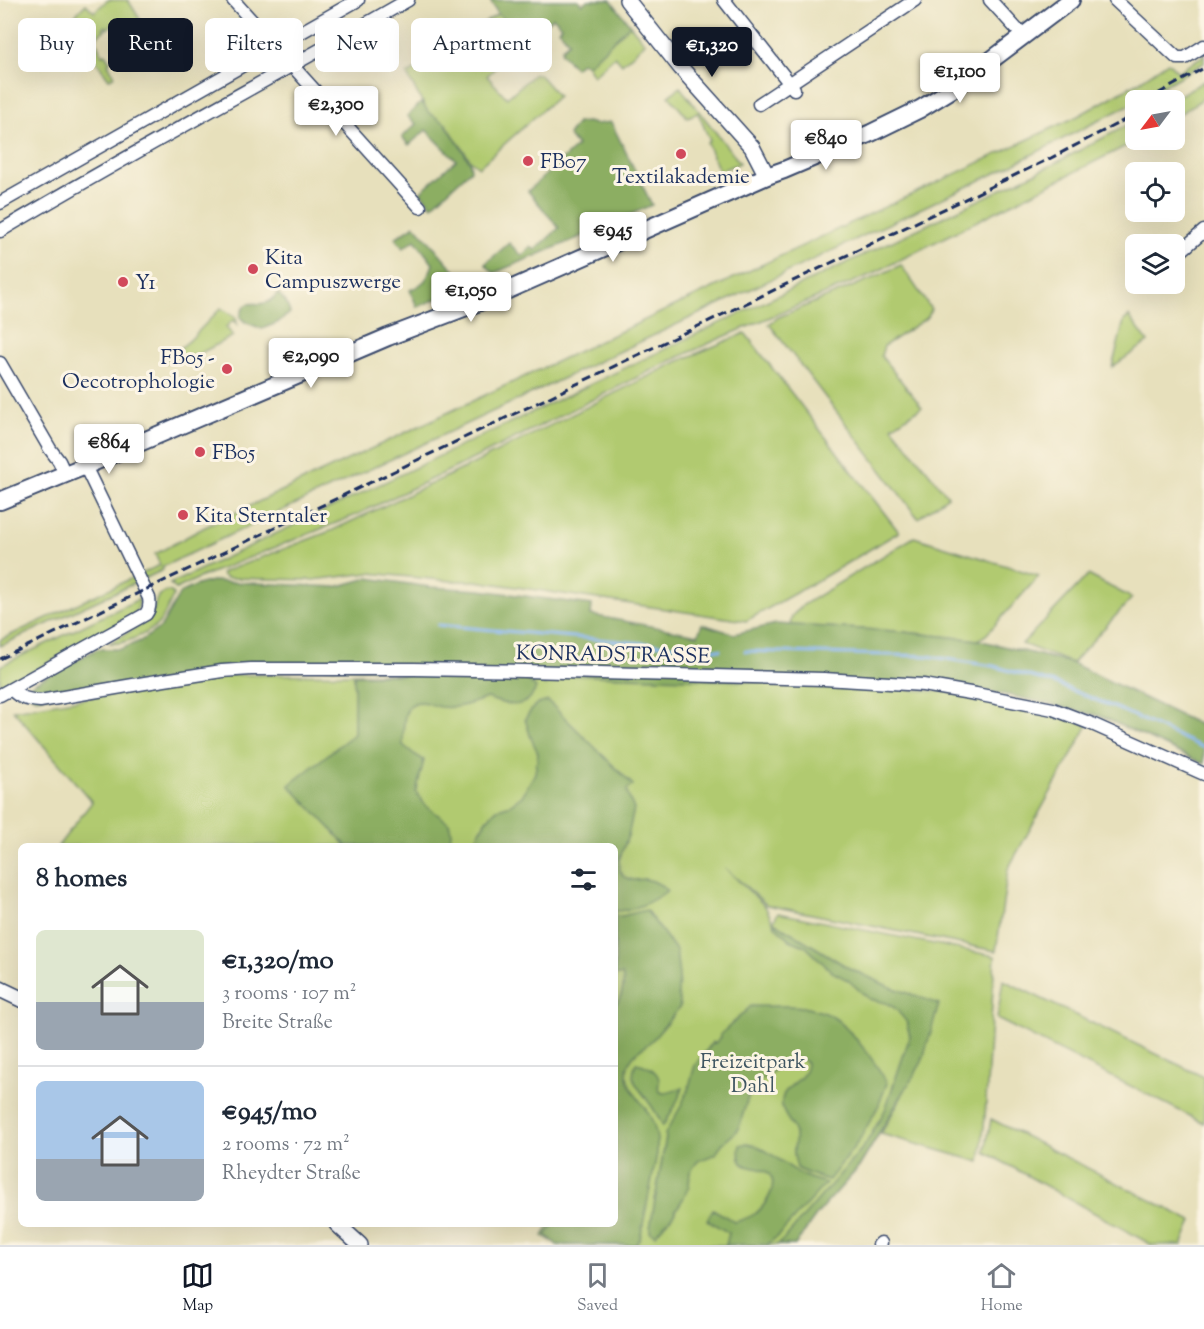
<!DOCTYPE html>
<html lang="en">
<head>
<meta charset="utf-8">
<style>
  :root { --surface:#fff; --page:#f2f2f3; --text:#1f2937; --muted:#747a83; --line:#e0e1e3; --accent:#111827 }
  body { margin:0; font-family:"Sorts Mill Goudy",serif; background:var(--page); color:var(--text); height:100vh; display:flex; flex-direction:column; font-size:22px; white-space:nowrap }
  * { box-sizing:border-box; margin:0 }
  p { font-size:20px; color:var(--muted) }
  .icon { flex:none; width:33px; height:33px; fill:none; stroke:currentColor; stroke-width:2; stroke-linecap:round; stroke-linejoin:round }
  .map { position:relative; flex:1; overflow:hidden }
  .details { position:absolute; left:18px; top:843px; width:600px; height:384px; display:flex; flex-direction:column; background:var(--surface); border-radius:9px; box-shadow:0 6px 24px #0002 }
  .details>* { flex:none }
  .banner { position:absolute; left:18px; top:18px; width:600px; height:54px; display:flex; gap:12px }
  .needle { width:39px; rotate:238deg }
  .fabs { position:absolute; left:1125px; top:90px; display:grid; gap:12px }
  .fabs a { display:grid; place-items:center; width:60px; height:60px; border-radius:9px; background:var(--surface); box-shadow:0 6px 24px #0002; font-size:30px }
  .price { position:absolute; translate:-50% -51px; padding:0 14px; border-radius:6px; background:#fff; color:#222; font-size:20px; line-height:39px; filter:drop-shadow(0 2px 3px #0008) }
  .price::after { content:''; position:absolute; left:50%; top:36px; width:18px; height:14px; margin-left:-9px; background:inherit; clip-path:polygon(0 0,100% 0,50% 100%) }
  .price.active { background:var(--accent); color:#fff }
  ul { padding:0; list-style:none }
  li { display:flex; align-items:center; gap:18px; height:150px; padding:0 18px }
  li+li { border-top:2px solid var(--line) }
  li span { display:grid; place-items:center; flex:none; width:168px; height:120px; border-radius:9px; color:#555 }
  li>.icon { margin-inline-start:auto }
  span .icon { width:72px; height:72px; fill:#fffc; stroke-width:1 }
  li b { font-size:26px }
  h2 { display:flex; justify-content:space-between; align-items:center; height:72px; padding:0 18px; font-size:26px }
  .tag { padding:0 21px; border-radius:9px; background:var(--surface); box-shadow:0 6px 24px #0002; font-size:21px; line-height:54px }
  .tag.active { background:var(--accent); color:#fff }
  .menu { display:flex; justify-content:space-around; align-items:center; height:84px; border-top:2px solid var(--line); background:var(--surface); font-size:16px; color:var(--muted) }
  .menu a { display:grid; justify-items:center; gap:3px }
  .menu .active { color:var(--accent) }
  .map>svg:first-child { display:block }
  .green { fill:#b1ca6f; stroke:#667c66; stroke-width:1.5 }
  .forest { fill:#8cae62; stroke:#546e60; stroke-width:1.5 }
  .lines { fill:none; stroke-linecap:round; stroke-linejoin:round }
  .stream { stroke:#83b3ef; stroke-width:3 }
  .minor-casing { stroke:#3a4a6c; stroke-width:15 }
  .tertiary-casing { stroke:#3a4a6c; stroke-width:18 }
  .secondary-casing { stroke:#3a4a6c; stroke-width:20 }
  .minor { stroke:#fff; stroke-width:12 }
  .tertiary { stroke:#fff; stroke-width:15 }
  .secondary { stroke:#fff; stroke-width:16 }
  .rail { stroke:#1b2f5e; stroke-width:3; stroke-dasharray:9 4.5; stroke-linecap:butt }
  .poi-dot { fill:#d1495b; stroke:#fcf5e5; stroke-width:2 }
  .labels { text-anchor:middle; stroke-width:6; stroke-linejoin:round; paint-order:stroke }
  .poi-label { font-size:21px; fill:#1b2f5e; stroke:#fcf5e5; text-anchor:start }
  .street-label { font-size:21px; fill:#1b2f5e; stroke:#fcf5e5 }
  .park-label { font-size:21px; fill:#405662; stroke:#fcf5e5 }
</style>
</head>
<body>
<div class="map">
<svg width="1204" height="1245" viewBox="0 0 1204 1245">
  <rect width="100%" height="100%" fill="#fcf5e5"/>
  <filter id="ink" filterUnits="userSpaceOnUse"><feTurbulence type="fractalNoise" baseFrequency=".0167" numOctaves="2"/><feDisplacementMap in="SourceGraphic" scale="12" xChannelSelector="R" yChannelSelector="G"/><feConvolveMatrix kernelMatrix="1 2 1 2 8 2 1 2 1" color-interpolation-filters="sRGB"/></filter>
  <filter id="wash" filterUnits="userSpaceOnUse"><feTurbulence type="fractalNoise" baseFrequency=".008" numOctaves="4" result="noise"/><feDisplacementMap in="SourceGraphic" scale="24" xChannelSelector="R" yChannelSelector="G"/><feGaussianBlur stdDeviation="1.35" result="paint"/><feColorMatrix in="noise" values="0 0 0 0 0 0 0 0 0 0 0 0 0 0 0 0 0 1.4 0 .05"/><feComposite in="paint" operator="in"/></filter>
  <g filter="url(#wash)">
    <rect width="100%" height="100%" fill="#e7e0bc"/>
    <path class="green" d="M108,0h20l28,45 -1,3 -3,2 1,3 -5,3 -7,-11 -10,6 -5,-9 17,-11c-6,-6 -19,-11 -28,-8 -1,0 -7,5 -8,6l-2,-3 -2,2 2,2 -8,6 -1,5 6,14 3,-1 5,8 -2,2 7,12 -6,3 -29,-40 6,-6 -14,-15 14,-14 8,8z
      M498,14l15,12 -10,8 10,12v5l-26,25 20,22 27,-24h5l19,22 -79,71 -8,-6 -25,-37 -18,-12 -21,-37 27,-18 11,3 27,-25 -1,-4z
      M630,25l15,18 -23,21 -7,-8 -22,20 -6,-10z
      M1204,55v8l-66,37h-2l-1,2 -6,3 -123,63 -442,210 -402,189 1,3 -163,76v-6l160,-75 -5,-11 50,-27 873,-411 62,-35 28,-19 10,10z
      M1204,81v17l-29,19 -1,-17h-3z
      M680,87l60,76 -21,8 -12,-28 3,-2 -12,-28 -11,4 -18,-21z
      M1135,121l1,19h1l-11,6 -254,128 -151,64 -53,24 -201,100 -111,53 -155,62 -25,12 -6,-5 790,-375 92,-44z
      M901,265l30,44 -3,8 -44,29 -3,10 41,51 -30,20 56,69 -30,22 -149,-194 10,-7 94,-39z
      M221,308l15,10 1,6 -4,-4 -7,7 7,9 -34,18 -33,9v-3l25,-21z
      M1129,316l19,26 -36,25 12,-46z
      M745,333l154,199 -77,46 -76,43 -270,-40h-24l-83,-8 -56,7 -86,-2 -5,-3 -1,-2 112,-43 138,-65 206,-103z
      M914,537l125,39 -53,59 -8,5 -83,-9 -105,-6 2,-9 11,-11z
      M1088,575l44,23 -60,65 -50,-19z
      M169,591l5,3c-4,9 -9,22 -16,30 -9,9 -36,22 -48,19l37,-22c14,-14 1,-24 22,-30z
      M139,599c1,13 -8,17 -17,24l-121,66 -1,-3v-20z
      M545,671l411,21 85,18 47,15 -80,144 -12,82 -229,-46 -42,-37 40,38 8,16 5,-9 217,43 -10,161 -5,45 -99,-28 21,-38 -43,71 -42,47 -22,31h-236l-16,-9 7,-12h65v-378h-557l34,-44 -79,-92 214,-35 305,-2 13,13z
      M1003,980l201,97v46l-207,-104z
      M991,1119l201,102 -10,24h-30l-167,-93z"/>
    <path class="forest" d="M490,0h88l4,4 6,-4h23l19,25 -43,41 -5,-4 -7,6 -14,-15 1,-5 7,-6 -10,-12 3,-4 -9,-9 -12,10 -6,-1 -7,-7 -12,10 -18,-15z
      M422,102l6,10 18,12 24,38 1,8 -39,36 -12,-14 36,-32 -30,-30 -17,15 -7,-8 14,-13 -9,-8z
      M587,122l9,2 15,-2 41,83 -81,36 -77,32 -9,-9 24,-21 13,13 9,-9 4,3 24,-22 -31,-37 49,-45 -9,-11 9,-12z
      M415,225l53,61 -51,21 -7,-17c14,-6 18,-11 23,-26l-18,-24 -12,8 -8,-10z
      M278,293l8,9 4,11 -13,10 -15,6 -17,-7 -5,-5c5,-20 13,-11 25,-14 5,-1 10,-6 13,-10z
      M368,578l62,9 50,3 112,15 -1,10 107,20 4,-11 32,10 42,-10 119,7 83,9 94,23 132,64v37l-104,-48 -87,-20 -46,-8 -688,-22 -244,32 -8,-6v-4l7,-5 63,-34h24l19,-8 21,-14 19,-34 17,-8 15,-4 124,6z
      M522,674l14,14c-9,24 -31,17 -49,10 -16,6 -31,11 -47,9 -6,-1 -13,-5 -19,-5 -21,0 -17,29 -18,43l11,9 10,6 -8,32 10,14 23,17 2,8 -1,13 2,2h-105l-58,-61 65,-51v-59z
      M548,701l85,84 -6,5 1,5 6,14 -6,27 -9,24 1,10 4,7 9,3 12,-1 8,2 8,4 6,6c-16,11 -32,20 -52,20v-65h-143l14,-26 11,-11 11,-3 14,-10 13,-23 3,-20 -7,-15 -6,-19 10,-14z
      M646,910l30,40 3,26 -1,18 2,13c-10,11 -19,25 -30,35 -7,7 -15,9 -20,19 -12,22 13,39 21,57 6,12 7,23 6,36l-17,85 -5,6h-78l-11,-10 8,-11h61v-219c7,-7 10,-21 7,-30h-7v-59h7z
      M774,922l75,46 39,18 51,18 -17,58 -63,105 -42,47 -22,31h-18l8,-7 27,-31 53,-62 20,-35 25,-74 -4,-15 -11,-13 -9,-5 -17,-4 -21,-19 -16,-8 -27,-26 -15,-6 -15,-14z
      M751,1006c17,1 35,-1 52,1 9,2 19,4 27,8 18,10 47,49 57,68l-9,24 -20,35 -29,38c-12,-3 -22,-6 -32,-12 -1,-5 -3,-10 -3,-14 -1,-6 2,-13 1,-19 -1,-13 -18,-22 -12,-39 5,-13 23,-15 24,-33l-7,-5 -18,6 -31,24 -13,42 -16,14 -6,10 -18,7 -8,11 -1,14 -6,13 -10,16 -18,20 -5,-3v-4l16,-91 -1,-3 15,-26 8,-18 7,-25 18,-23 2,1 6,-6 -1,-2z
      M636,1063c8,1 22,7 23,17 0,5 -3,11 4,13 5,1 14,-4 20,-5l-8,18 -12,20c-4,-8 -9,-17 -15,-25 -9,-14 -20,-20 -12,-38z
      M747,1143c19,3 39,24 57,33 7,3 15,5 22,7l-45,50 -14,12h-41l3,-12 -22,-13 6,-11 22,13c7,-2 14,-4 21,-9 10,-8 24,-29 12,-40 -7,-7 -20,-3 -26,-10 -4,-5 -3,-12 -2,-18z"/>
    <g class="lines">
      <path class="stream" d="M438,625l282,25
        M745,651l182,5 66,10 61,17 67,27 83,38"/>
    </g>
  </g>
  <g filter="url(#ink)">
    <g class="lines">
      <g class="minor-casing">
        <path id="minor" d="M233,0l187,207
          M724,0l70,89
          M990,0l33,36
          M1115,0l62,58h8l19,-12
          M759,104l156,-104
          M0,203l358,-203
          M0,231c134,-80 272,-153 408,-231
          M1174,257l30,-26
          M0,363l50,86 9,12 6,13
          M11,689c8,9 17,11 29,12l105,-18 77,-12 29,-2h163l111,2 299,8 99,6 53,9 77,15 39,15 112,50
          M0,695l146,-81c4,-5 4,-10 3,-16l-64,-132
          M879,1245l2,-2"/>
      </g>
      <g class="tertiary-casing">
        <path id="tertiary" d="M627,0l54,68 71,79 15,29
          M0,989l21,10
          M337,1224l23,21"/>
      </g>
      <g class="secondary-casing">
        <path id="secondary" d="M0,501l85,-35 303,-129 102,-39 277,-122 17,-6 87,-37 49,-24 31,-19 31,-23 89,-67"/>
      </g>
      <use href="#minor" class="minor"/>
      <use href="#tertiary" class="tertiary"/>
      <use href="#secondary" class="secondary"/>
      <path class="rail" d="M1147,100l57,-32
        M0,659l1051,-501 85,-44"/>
    </g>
  </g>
  <g class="poi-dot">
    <circle cx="681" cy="154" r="6"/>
    <circle cx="528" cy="161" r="6"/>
    <circle cx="253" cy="269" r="6"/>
    <circle cx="123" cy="282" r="6"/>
    <circle cx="227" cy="369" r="6"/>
    <circle cx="200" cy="452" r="6"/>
    <circle cx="183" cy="515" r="6"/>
  </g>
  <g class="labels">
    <g class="poi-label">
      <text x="540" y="168">FB07</text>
      <text x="681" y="183" text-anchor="middle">Textilakademie</text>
      <text x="265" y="264">Kita<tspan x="265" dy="24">Campuszwerge</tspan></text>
      <text x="135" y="289">Y1</text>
      <text x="215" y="364" text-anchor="end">FB05 -<tspan x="215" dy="24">Oecotrophologie</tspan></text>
      <text x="212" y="459">FB05</text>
      <text x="195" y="522">Kita Sterntaler</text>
    </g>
    <g class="street-label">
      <text transform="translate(613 654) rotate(1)" y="7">KONRADSTRASSE</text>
    </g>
    <g class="park-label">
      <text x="753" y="1068">Freizeitpark<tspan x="753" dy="24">Dahl</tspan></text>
    </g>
  </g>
</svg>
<div class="fabs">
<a><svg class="needle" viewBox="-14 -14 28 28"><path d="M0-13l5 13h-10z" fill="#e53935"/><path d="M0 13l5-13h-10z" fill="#747a83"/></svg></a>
<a><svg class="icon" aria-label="locate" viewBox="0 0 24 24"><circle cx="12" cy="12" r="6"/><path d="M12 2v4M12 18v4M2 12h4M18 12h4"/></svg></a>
<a><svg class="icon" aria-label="layers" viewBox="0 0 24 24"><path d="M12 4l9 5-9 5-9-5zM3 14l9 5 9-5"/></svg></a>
</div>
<b class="price active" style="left:712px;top:78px">€1,320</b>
<b class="price" style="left:960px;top:104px">€1,100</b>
<b class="price" style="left:336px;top:137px">€2,300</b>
<b class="price" style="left:826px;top:171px">€840</b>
<b class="price" style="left:613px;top:263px">€945</b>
<b class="price" style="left:471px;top:323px">€1,050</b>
<b class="price" style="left:311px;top:389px">€2,090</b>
<b class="price" style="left:109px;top:475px">€864</b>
<div class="banner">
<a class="tag">Buy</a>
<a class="tag active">Rent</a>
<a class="tag">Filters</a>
<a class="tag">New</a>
<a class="tag">Apartment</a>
</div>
<section class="details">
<h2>8 homes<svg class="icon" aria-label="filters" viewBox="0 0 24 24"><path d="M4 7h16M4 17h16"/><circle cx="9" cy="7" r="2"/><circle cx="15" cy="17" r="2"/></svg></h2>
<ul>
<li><span style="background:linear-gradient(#dfe7d0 60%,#9aa5b1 0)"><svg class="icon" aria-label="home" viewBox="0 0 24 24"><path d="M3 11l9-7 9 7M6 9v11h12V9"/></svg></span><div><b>€1,320/mo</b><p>3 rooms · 107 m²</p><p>Breite Straße</p></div></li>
<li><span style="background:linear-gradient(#a9c7e8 65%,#9aa5b1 0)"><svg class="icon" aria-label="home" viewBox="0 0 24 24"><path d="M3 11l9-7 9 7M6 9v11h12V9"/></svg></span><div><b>€945/mo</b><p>2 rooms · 72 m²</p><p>Rheydter Straße</p></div></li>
</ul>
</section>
</div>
<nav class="menu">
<a class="active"><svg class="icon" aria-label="map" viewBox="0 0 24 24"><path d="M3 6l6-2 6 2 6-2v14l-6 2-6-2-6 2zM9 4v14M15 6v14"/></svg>Map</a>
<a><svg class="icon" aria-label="saved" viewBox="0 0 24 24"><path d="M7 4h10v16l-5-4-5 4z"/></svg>Saved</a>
<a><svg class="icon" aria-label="home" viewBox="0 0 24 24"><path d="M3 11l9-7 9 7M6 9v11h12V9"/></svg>Home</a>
</nav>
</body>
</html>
